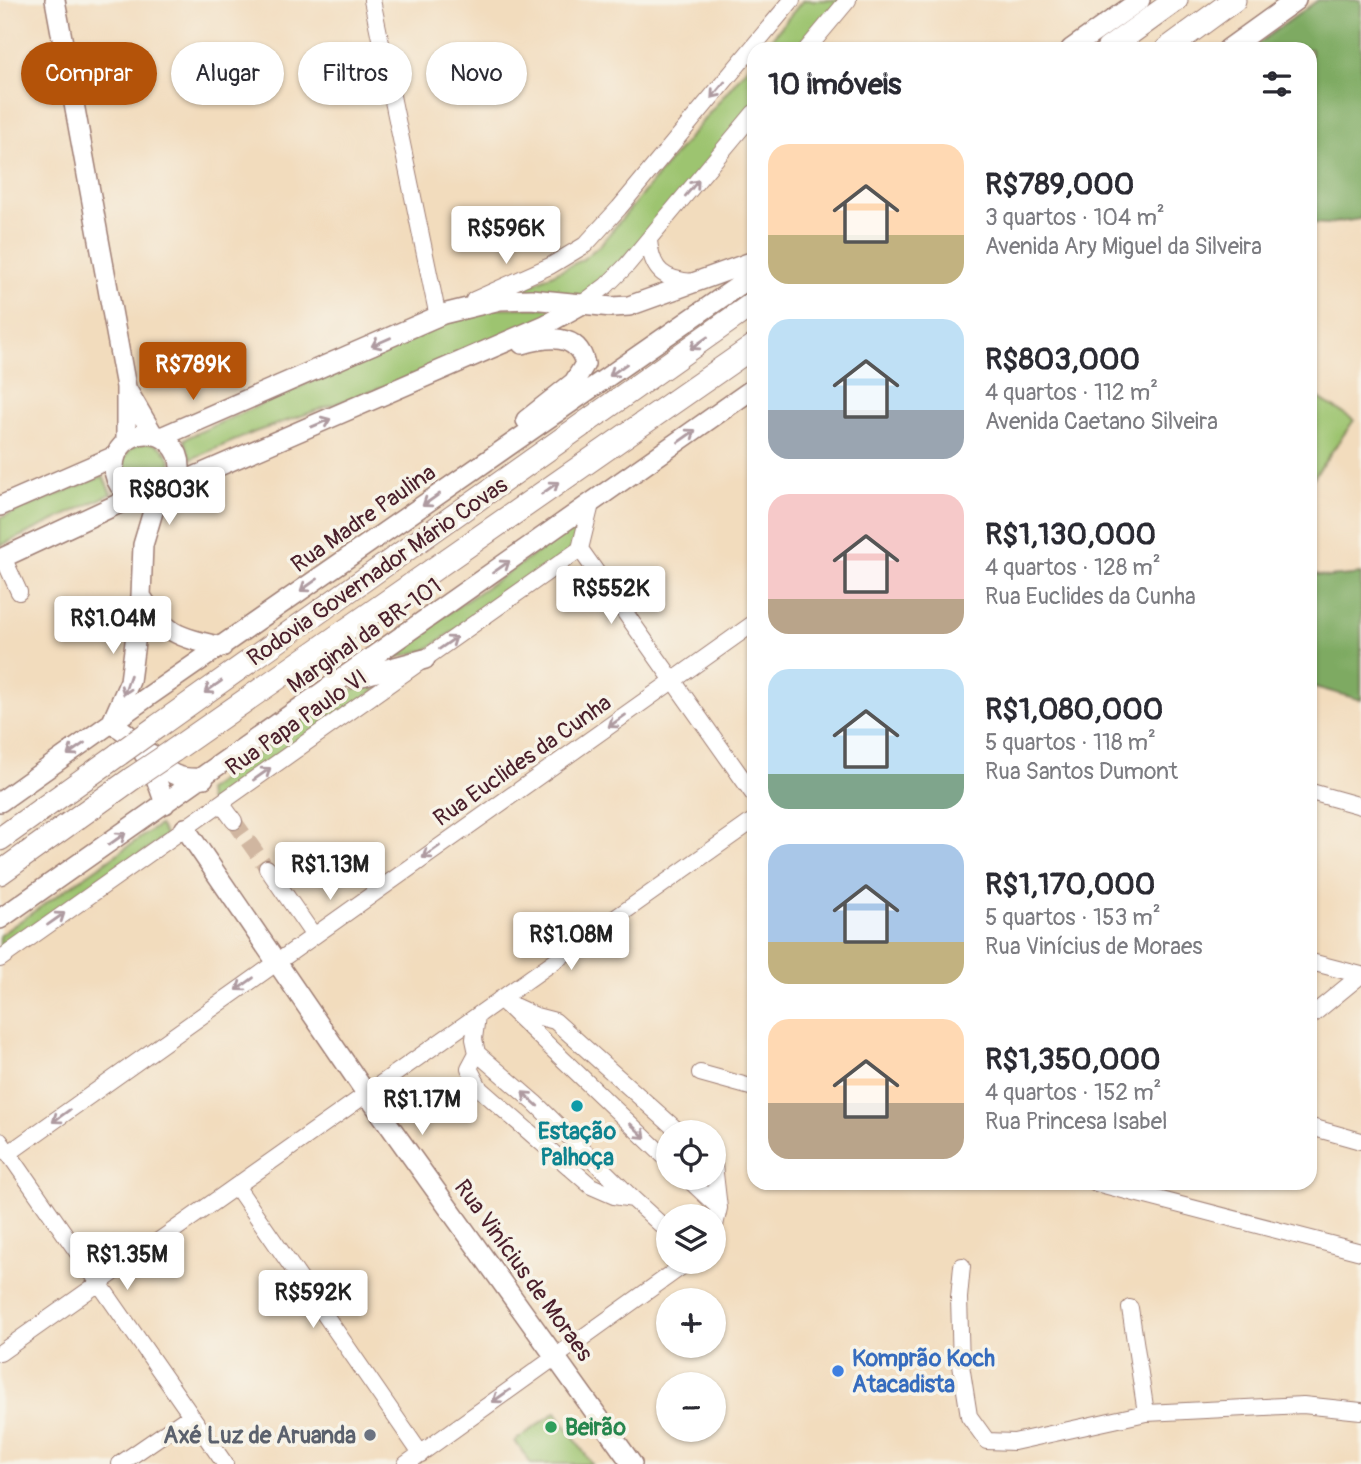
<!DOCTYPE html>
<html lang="pt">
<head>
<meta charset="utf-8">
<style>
  :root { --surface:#fff; --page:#f2f2f3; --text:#2b2b33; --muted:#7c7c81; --accent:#b45309 }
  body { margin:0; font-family:Pangolin,sans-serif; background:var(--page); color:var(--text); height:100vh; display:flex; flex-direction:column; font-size:26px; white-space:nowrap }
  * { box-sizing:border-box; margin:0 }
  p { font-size:23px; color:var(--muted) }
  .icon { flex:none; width:38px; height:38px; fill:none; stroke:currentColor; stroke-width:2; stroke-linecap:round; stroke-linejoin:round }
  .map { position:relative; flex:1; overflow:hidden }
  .panel { position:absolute; left:747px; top:42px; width:570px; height:1148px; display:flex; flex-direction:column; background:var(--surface); border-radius:21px; box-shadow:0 2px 5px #0004 }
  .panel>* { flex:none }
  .banner { position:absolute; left:21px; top:42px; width:621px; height:63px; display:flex; gap:14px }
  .tools { position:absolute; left:656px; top:1120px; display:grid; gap:14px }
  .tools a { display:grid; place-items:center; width:70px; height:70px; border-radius:50%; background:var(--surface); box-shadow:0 2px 5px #0004; font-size:35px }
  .price { position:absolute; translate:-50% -60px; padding:0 16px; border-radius:7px; background:#fff; color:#222; font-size:23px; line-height:46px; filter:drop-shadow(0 2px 4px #0008) }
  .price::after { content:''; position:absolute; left:50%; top:42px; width:21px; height:16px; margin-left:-10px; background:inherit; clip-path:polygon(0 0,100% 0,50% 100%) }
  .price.current { background:var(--accent); color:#fff }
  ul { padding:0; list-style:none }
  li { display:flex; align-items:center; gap:21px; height:175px; padding:0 21px }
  li span { display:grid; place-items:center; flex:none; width:196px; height:140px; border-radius:21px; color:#555 }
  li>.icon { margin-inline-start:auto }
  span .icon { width:84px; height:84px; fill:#fffc; stroke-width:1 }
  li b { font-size:30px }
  h2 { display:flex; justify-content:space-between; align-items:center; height:84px; padding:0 21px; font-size:30px }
  .tag { padding:0 24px; border-radius:32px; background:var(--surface); box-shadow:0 2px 5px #0004; font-size:24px; line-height:63px }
  .tag.current { background:var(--accent); color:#fff }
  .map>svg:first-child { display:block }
  .green { fill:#9dc46f; stroke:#74724d; stroke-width:2 }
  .forest { fill:#7eaa62; stroke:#646446; stroke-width:2 }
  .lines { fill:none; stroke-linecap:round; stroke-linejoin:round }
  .minor-tunnel { stroke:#d0b6a0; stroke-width:16; stroke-dasharray:16 8; stroke-linecap:butt }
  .minor-casing { stroke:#9e7e74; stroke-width:18 }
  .major-casing { stroke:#9e7e74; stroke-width:22 }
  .highway-casing { stroke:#9e7e74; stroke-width:25 }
  .minor { stroke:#fff; stroke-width:16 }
  .major { stroke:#fff; stroke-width:19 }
  .highway { stroke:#fff; stroke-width:23 }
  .highway-bridge-casing { stroke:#9e7e74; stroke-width:25; stroke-linecap:butt }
  .highway-bridge { stroke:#fff; stroke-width:23 }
  .oneway { stroke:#ae9aa0 }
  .culture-dot { fill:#0f9aa8; stroke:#f7f3e8; stroke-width:2.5 }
  .shop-dot { fill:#3f7fe0; stroke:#f7f3e8; stroke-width:2.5 }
  .leisure-dot { fill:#2e9e5b; stroke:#f7f3e8; stroke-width:2.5 }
  .worship-dot { fill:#6b7280; stroke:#f7f3e8; stroke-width:2.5 }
  .labels { text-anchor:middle; stroke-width:7; stroke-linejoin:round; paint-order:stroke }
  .street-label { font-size:23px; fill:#4a1f2b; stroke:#f7f3e8 }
  .culture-label { font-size:23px; font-weight:bold; fill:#0d838f; stroke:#f7f3e8 }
  .shop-label { font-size:23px; font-weight:bold; fill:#366cbe; stroke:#f7f3e8; text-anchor:start }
  .leisure-label { font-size:23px; font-weight:bold; fill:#27864d; stroke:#f7f3e8; text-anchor:start }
  .worship-label { font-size:23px; font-weight:bold; fill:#5b616d; stroke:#f7f3e8; text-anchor:end }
</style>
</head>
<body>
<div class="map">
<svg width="1361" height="1464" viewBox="0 0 1361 1464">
  <rect width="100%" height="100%" fill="#f7f3e8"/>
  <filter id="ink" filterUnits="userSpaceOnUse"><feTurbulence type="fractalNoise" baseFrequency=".0143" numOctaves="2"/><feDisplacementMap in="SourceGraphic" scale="14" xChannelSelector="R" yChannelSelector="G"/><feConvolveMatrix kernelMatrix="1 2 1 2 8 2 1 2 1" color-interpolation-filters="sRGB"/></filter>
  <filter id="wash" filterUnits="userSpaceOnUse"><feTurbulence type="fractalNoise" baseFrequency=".00686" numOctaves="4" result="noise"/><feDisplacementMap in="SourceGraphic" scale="28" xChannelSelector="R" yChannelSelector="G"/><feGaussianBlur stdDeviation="1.57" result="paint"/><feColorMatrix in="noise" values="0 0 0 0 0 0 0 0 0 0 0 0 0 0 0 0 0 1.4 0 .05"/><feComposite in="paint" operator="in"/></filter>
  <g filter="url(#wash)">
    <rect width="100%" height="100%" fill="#f2dcbd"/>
    <path class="green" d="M803,0h38l-40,49h-38z
      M754,59v48l-93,114 -81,80 -62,-10 64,-31 19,-16z
      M484,308h83l-169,74 -143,50 -64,27 -7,-20 222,-100z
      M1311,393l43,27 -43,61z
      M123 467a24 24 0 1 1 48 0a24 24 0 1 1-48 0Z
      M103,476l8,18 -111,52v-28z
      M581,523l-8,27 -147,100 -52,13z
      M387,682l-171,121 -8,-3 -1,-10 138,-99z
      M159,825l7,11 -166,117v-18z
      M556,1412l36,52h-61l-16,-23z"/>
    <path class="forest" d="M1318,0h43v219l-34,5 -16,-1v-174h-61z
      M1311,573l17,4 33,-3v126l-50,-14z"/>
  </g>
  <g filter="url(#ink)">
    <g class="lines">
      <path class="minor-tunnel" d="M234,821l33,47"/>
      <g class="minor-casing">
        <path id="minor" d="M372,0l66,317
          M807,49l41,-49
          M649,241c3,30 15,39 44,41
          M474,300l76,-34 35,-21 34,-37 173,-208
          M579,306l27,-20 21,-21 127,-152
          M580,549l174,246
          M3,557l16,35
          M1311,792l50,14
          M221,803l13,18
          M267,868l47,68
          M0,959l580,-410 11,-45
          M1311,962l50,13
          M500,999l168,161
          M512,1005l24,11 19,5 124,111
          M477,1016l-3,23 3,14 58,50 98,96 35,32
          M1311,1016l50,-41
          M477,1053l-8,15 11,21 111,97 23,10 19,3
          M700,1073l54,15
          M1311,1127l50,14
          M0,1141l225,323
          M9,1153l745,-530
          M714,1165l5,43
          M687,1178l32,30 -5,22
          M1096,1183l265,69
          M236,1186l185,268
          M962,1266l-3,32 2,67 8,51 18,25 27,1 132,-29 157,-8 58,6
          M1130,1308l16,105
          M0,1353l754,-533
          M120,1464l71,-49
          M406,1464l282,-202"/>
      </g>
      <g class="major-casing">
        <path id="major" d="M55,0l71,387v54
          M1071,49l69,-49
          M1228,49l68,-49
          M522,344c25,-7 56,-12 63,20l-11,18 -48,38
          M126,388l27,46
          M114 467a33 33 0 1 1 66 0a33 33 0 1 1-66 0Z
          M161,437l282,-123 57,-14 31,-1 81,8 17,-1 125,-45
          M175,485l370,-160 34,-19
          M157,498l-14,47 -2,51 -11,85 -19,43c32,13 44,50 54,80
          M0,506l115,-50
          M0,559l133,-62
          M141,596c23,38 38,41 81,51
          M354,678l71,-19
          M151,754c18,20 25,26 53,24
          M0,802l149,-106 605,-421
          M185,828l181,265 266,371
          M0,919l754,-531"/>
      </g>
      <g class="highway-casing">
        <path id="highway" d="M1108,49l68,-49
          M1167,49l67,-49
          M158,726l596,-423
          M173,751l581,-405
          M0,839l119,-85
          M0,873l133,-95"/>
      </g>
      <use href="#minor" class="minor"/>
      <use href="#major" class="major"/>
      <use href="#highway" class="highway"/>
      <g class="highway-bridge-casing">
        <path id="highway-bridge" d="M119,754l39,-28
          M133,778l40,-27"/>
      </g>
      <use href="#highway-bridge" class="highway-bridge"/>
    </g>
    <defs><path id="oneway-shaft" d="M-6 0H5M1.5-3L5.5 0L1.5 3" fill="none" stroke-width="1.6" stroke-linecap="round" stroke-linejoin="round" transform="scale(1.75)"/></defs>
    <g class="oneway">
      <use href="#oneway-shaft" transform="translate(718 90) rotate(130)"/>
      <use href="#oneway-shaft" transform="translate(692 188) rotate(-50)"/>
      <use href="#oneway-shaft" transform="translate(381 342) rotate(156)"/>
      <use href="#oneway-shaft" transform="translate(699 343) rotate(145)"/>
      <use href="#oneway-shaft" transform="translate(618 370) rotate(145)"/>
      <use href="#oneway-shaft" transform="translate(321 423) rotate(-23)"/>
      <use href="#oneway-shaft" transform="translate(687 436) rotate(-35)"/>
      <use href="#oneway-shaft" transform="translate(550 488) rotate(-35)"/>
      <use href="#oneway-shaft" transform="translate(431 500) rotate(145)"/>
      <use href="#oneway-shaft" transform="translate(501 567) rotate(-35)"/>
      <use href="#oneway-shaft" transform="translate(309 585) rotate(145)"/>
      <use href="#oneway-shaft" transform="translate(448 643) rotate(-35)"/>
      <use href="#oneway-shaft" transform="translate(127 685) rotate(109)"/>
      <use href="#oneway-shaft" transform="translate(213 687) rotate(145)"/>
      <use href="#oneway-shaft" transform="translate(617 721) rotate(145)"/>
      <use href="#oneway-shaft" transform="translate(76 749) rotate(145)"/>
      <use href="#oneway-shaft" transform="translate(262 774) rotate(-35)"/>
      <use href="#oneway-shaft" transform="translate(117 839) rotate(-35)"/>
      <use href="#oneway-shaft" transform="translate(431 852) rotate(145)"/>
      <use href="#oneway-shaft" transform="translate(56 919) rotate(-35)"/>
      <use href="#oneway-shaft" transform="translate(245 984) rotate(144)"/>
      <use href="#oneway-shaft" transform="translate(530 1099) rotate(-138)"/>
      <use href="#oneway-shaft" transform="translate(61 1116) rotate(144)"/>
      <use href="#oneway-shaft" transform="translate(638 1131) rotate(44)"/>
      <use href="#oneway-shaft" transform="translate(501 1396) rotate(145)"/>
    </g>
  </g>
  <circle class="culture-dot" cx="577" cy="1106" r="7"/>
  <circle class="shop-dot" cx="838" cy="1371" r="7"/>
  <circle class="leisure-dot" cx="551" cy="1427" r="7"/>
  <circle class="worship-dot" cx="370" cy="1435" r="7"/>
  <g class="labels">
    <g class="street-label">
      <text transform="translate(363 518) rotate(-35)" y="8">Rua Madre Paulina</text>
      <text transform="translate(377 571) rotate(-35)" y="8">Rodovia Governador Mário Covas</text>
      <text transform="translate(364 635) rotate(-35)" y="8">Marginal da BR-101</text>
      <text transform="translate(296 722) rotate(-35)" y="8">Rua Papa Paulo VI</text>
      <text transform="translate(522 760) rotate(-35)" y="8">Rua Euclides da Cunha</text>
      <text transform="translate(524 1270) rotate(54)" y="8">Rua Vinícius de Moraes</text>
    </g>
    <g class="culture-label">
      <text x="577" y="1139">Estação<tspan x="577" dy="26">Palhoça</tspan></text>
    </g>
    <g class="shop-label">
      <text x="852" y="1366">Komprão Koch<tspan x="852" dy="26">Atacadista</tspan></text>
    </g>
    <g class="leisure-label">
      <text x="565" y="1435">Beirão</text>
    </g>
    <g class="worship-label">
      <text x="356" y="1443">Axé Luz de Aruanda</text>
    </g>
  </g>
</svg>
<div class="tools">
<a><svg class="icon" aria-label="locate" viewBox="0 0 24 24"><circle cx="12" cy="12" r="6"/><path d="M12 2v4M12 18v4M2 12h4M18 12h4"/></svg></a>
<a><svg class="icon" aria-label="layers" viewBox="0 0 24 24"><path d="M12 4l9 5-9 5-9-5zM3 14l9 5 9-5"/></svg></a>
<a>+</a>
<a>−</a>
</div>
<b class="price" style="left:506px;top:266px">R$596K</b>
<b class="price current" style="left:193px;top:402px">R$789K</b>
<b class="price" style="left:169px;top:527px">R$803K</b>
<b class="price" style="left:611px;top:626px">R$552K</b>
<b class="price" style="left:113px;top:656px">R$1.04M</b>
<b class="price" style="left:330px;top:902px">R$1.13M</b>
<b class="price" style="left:571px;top:972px">R$1.08M</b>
<b class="price" style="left:422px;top:1137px">R$1.17M</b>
<b class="price" style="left:127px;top:1292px">R$1.35M</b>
<b class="price" style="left:313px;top:1330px">R$592K</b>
<div class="banner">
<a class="tag current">Comprar</a>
<a class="tag">Alugar</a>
<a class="tag">Filtros</a>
<a class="tag">Novo</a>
</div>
<section class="panel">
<h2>10 imóveis<svg class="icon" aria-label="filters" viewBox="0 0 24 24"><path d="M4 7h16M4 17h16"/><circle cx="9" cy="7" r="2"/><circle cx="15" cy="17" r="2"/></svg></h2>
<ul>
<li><span style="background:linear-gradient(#ffd9b3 65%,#c2b280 0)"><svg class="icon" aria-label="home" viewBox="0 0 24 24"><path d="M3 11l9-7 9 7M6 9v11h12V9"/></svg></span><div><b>R$789,000</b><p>3 quartos · 104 m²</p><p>Avenida Ary Miguel da Silveira</p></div></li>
<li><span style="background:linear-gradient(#bfe0f5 65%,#9aa5b1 0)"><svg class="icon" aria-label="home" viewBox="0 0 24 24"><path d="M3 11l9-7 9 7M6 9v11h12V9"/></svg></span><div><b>R$803,000</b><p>4 quartos · 112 m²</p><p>Avenida Caetano Silveira</p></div></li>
<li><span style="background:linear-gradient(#f6c9c9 75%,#b9a48a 0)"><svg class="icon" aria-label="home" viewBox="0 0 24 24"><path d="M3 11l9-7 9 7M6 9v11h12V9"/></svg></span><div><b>R$1,130,000</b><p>4 quartos · 128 m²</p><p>Rua Euclides da Cunha</p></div></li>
<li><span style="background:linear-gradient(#bfe0f5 75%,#7fa58c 0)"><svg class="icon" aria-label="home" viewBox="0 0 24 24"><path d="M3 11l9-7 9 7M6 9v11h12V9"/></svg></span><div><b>R$1,080,000</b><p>5 quartos · 118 m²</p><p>Rua Santos Dumont</p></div></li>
<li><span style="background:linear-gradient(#a9c7e8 70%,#c2b280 0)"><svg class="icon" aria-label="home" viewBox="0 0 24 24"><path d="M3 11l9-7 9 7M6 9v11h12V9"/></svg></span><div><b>R$1,170,000</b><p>5 quartos · 153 m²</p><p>Rua Vinícius de Moraes</p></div></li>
<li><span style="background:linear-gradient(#ffd9b3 60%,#b9a48a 0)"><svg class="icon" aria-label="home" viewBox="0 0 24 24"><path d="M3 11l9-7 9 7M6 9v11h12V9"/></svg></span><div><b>R$1,350,000</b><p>4 quartos · 152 m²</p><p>Rua Princesa Isabel</p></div></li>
</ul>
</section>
</div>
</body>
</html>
